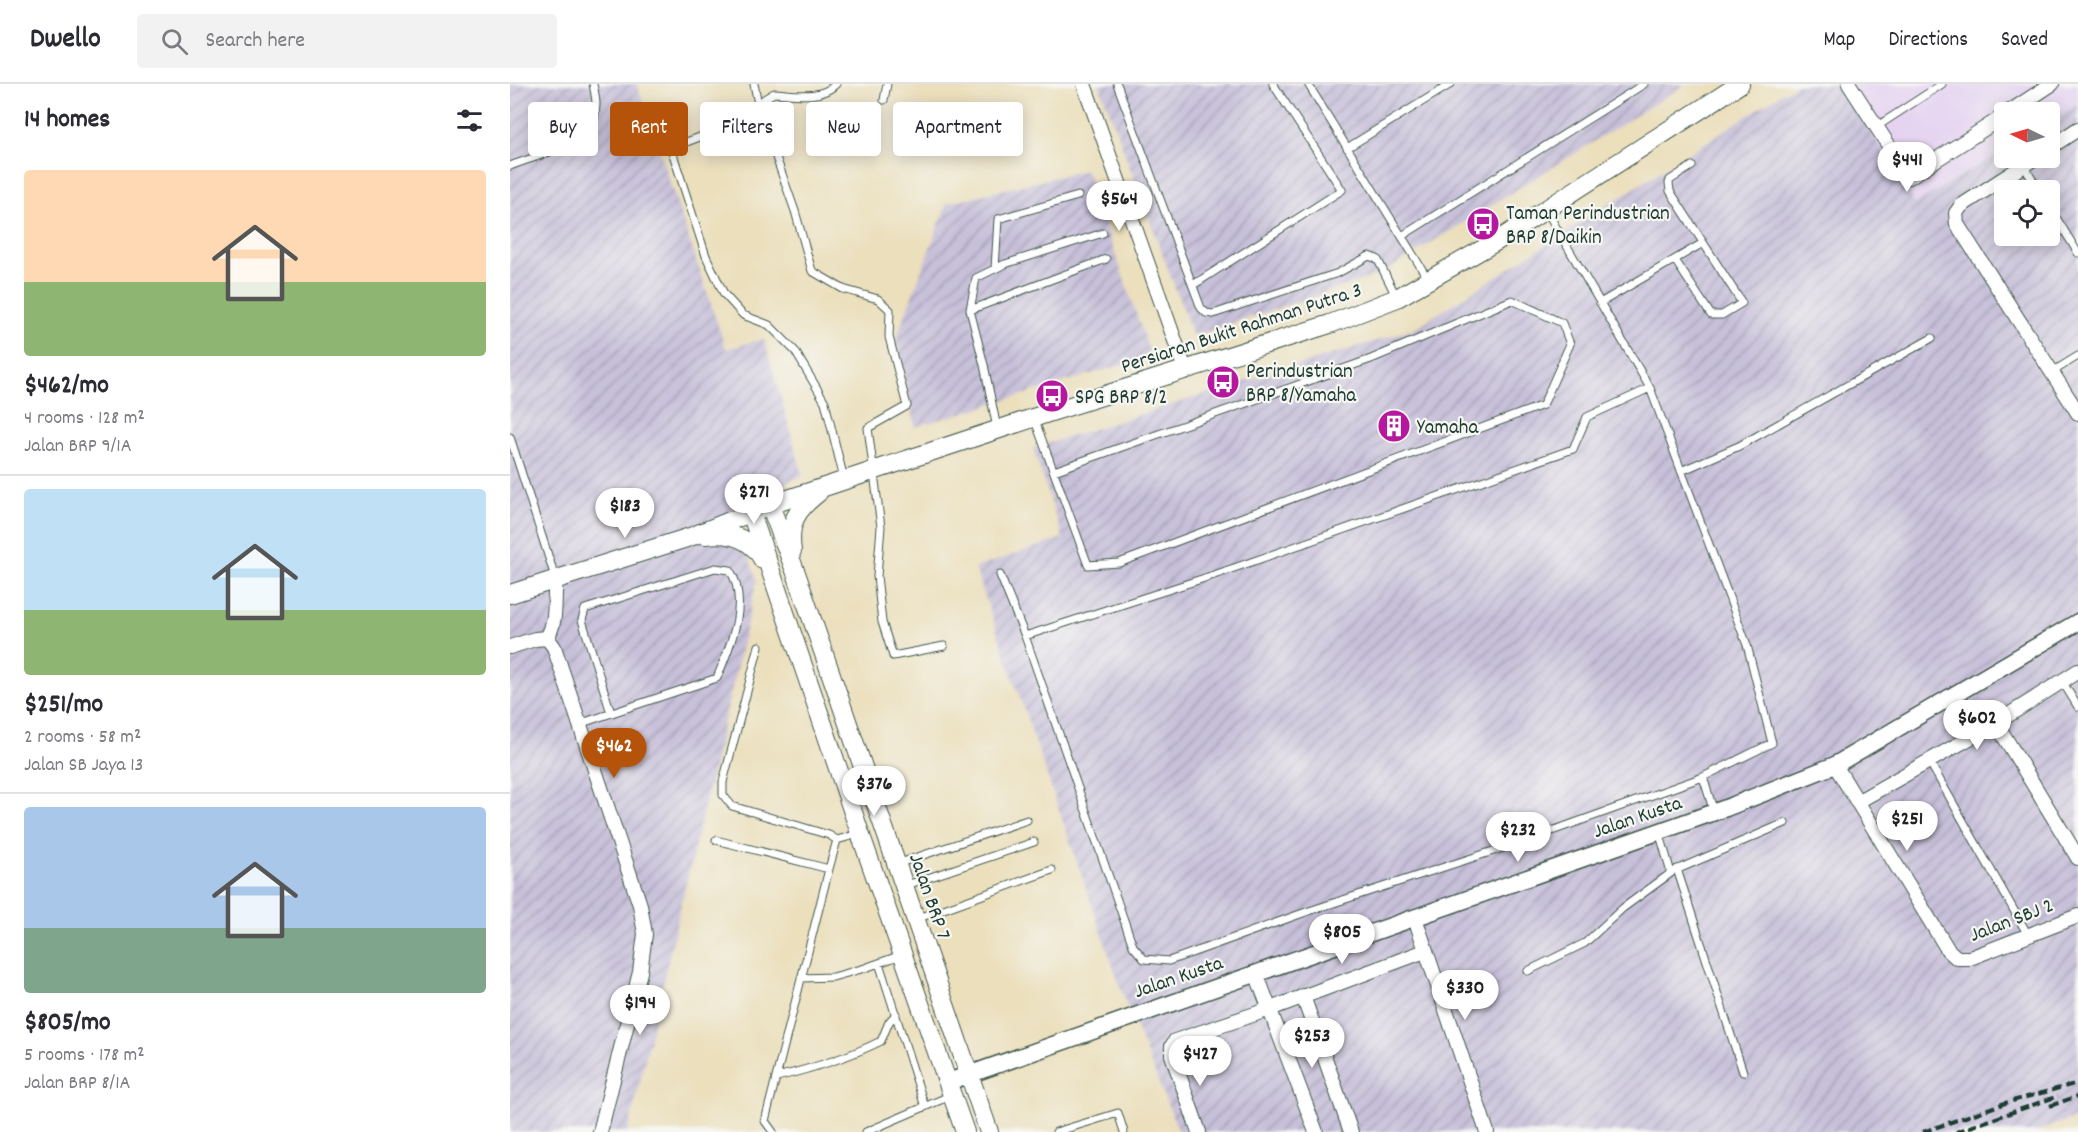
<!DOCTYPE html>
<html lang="en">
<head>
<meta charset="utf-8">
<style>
  :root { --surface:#fff; --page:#f2f2f3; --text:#2b2b33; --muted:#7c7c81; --line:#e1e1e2; --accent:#b45309 }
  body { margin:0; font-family:Dekko,sans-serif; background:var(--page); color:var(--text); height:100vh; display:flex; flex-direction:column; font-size:22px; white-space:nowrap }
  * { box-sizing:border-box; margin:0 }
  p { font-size:20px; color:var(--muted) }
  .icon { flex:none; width:33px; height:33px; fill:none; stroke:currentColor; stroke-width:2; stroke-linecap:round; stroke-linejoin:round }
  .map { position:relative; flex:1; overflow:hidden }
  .sheet { display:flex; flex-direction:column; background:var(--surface); width:510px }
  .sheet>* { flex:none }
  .top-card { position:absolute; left:18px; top:18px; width:570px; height:54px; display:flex; gap:12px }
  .needle { width:39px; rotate:275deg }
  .buttons { position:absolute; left:1484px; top:18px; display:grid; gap:12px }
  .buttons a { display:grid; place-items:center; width:66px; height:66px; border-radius:6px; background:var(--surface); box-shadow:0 3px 15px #0003; font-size:30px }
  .price { position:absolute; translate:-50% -51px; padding:0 14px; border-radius:21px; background:#fff; color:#222; font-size:20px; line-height:39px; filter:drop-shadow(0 2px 3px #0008) }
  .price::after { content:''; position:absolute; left:50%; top:36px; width:18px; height:14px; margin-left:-9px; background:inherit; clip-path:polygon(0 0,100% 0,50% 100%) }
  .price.on { background:var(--accent); color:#fff }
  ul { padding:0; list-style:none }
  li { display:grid; align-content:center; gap:12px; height:318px; padding:0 24px }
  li+li { border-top:2px solid var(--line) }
  li span { display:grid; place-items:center; height:186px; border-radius:6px; color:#555 }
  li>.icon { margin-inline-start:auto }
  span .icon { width:108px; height:108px; fill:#fffc; stroke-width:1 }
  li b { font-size:26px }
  h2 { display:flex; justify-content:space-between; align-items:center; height:72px; padding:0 24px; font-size:26px }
  .tag { padding:0 21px; border-radius:6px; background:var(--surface); box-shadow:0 3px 15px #0003; font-size:21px; line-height:54px }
  .tag.on { background:var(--accent); color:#fff }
  header { display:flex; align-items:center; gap:36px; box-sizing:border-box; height:84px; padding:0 30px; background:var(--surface); border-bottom:2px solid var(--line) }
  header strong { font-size:28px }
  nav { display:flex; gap:33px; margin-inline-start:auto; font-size:21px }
  .search { width:420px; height:54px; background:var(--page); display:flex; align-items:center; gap:15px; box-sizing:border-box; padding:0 21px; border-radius:6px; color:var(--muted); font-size:22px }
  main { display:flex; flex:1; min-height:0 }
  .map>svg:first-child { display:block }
  .built { fill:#e5d3f1 }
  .industrial { fill:url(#industrial-furrows); fill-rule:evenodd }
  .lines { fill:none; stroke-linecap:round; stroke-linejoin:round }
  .service-casing { stroke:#3e5548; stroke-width:9 }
  .minor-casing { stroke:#3e5548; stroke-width:16 }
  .tertiary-casing { stroke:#3e5548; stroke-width:19 }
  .secondary-casing { stroke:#3e5548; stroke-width:20 }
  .service { stroke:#fff; stroke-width:7 }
  .minor { stroke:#fff; stroke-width:14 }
  .tertiary { stroke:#fff; stroke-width:16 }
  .secondary { stroke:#fff; stroke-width:18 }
  .rail { stroke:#1f3d34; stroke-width:4; stroke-dasharray:9 4.5; stroke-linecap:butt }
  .labels { text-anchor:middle; stroke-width:4.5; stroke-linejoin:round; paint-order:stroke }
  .poi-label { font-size:21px; fill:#1f3d34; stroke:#f6f6f2; text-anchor:start }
  .street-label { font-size:21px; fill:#1f3d34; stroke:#f6f6f2 }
</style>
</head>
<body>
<header>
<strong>Dwello</strong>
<div class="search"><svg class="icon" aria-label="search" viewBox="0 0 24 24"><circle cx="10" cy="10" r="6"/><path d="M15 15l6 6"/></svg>Search here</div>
<nav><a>Map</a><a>Directions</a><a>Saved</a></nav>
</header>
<main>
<section class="sheet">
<h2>14 homes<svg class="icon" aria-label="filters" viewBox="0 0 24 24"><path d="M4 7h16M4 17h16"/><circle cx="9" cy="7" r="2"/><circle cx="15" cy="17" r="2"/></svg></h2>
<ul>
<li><span style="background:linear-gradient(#ffd9b3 60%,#8fb573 0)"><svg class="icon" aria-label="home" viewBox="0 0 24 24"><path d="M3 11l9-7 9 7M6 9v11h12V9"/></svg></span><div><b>$462/mo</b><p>4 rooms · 128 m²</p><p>Jalan BRP 9/1A</p></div></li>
<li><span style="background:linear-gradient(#bfe0f5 65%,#8fb573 0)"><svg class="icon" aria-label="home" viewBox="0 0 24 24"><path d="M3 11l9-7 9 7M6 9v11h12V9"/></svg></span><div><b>$251/mo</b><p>2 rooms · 58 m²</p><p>Jalan SB Jaya 13</p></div></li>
<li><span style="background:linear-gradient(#a9c7e8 65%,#7fa58c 0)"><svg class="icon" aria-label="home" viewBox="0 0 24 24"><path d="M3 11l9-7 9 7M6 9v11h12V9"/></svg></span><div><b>$805/mo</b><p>5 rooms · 178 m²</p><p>Jalan BRP 8/1A</p></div></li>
</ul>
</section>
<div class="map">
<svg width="1568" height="1048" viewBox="0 0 1568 1048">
  <defs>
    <pattern id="industrial-furrows" width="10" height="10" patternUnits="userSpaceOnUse" patternTransform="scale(1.5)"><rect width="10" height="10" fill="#c7c0d9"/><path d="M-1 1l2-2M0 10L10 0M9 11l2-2" fill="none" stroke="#a19db1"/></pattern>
  </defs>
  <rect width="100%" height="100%" fill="#f6f6f2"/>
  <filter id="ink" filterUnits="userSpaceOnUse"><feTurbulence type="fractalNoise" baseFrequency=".0167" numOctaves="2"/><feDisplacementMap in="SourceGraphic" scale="12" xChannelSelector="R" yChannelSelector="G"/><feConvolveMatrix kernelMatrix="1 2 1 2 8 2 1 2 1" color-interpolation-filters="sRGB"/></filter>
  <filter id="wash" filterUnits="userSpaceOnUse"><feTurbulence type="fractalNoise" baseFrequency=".008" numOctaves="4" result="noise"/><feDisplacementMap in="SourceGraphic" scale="24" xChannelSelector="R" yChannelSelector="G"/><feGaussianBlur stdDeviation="1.35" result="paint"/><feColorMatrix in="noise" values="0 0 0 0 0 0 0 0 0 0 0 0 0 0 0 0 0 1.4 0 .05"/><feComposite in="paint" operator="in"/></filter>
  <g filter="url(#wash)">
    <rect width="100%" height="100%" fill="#ebdfbc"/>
    <path class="built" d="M1332,0h236v20l-29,18v-10h-45v38l-89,54z"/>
    <path class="industrial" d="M0,0h127l89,265 38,-10 39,137 -73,26 27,78 -129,552h-118z
      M589,0h587l-305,190 -188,62z
      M1287,0h45l73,120 89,-54v8h45v-36l29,-18v1013l-44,15h-855l-52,-126 -152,-438 88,-30 -30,-90 381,-119zM1494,106h45v46h-45z
      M576,86l65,186 -236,71 -19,-88 51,-136z"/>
  </g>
  <g filter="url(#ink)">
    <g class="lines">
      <g class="service-casing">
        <path id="service" d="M244,0l5,25 36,102 17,60 31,18 35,10 12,11 -1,27 18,69 -39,22 13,99 -4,49 5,46 11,34 51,-10
          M326,0c-16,16 -41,10 -62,9l-10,6 -8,15 -4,3 -81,31 35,108 18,38 19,21 26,10 26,26 30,51 19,77
          M607,0l84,224 5,5 7,1 125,-41 31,-17 8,3 2,3 17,34
          M798,0l120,195
          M374,16l3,-16
          M1366,43l66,-43
          M837,64l104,-64
          M1513,81l16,25
          M0,82c28,-11 71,-19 84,-49 4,-10 1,-23 -1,-33
          M1539,122l29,47
          M1036,126l104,178 97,257 25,98 -69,34 11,35
          M892,152l242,-152
          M1165,176l36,55h11l20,-12 -72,-112 -1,-8 1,-3 22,-14
          M485,185l3,-50 80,-23
          M683,201l149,-95 -69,-106
          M1090,219l103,-60
          M460,226l136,-51
          M1542,288l26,-16
          M524,334l54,147 31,-2 424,-158 27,-61 -8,-21 -50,-23 -141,59 -317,112
          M487,344l-13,-63 -14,-55 6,-32 29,-14 98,-31
          M0,353l45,140
          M1171,387l58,-25 193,-108
          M490,491l25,61 108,310 11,13 25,2 137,-49 215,-70 182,-65
          M515,552l189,-61 359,-126 14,-32 63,-29
          M249,562l-36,136v13l9,11 97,29 8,5
          M1552,597l16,26
          M69,640l138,-46c13,-32 33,-75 13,-108l-15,-2 -130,41 -3,11 29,93
          M1419,677l99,174
          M206,756l113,29
          M387,780l130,-44
          M1167,785l66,203
          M1166,786l109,-47
          M394,802l130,-44
          M406,835l136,-49
          M369,879l46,144
          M1018,887l57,-28 38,-35 48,-35 -12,-42
          M291,894l32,-1 32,-9 36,-13
          M267,993c37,-9 70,-19 104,-36l8,-19 7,-8
          M263,1048l-8,-11 64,-252 8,-29 21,-6
          M356,1048l86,-37
          M546,1048l62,-19 6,19"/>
      </g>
      <g class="minor-casing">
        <path id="minor" d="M574,0l101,285
          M1339,0l60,93 95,-61
          M1499,28l43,-28
          M1539,64l29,-19
          M1525,74l-74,48 -5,7 1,11 121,189
          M37,554l7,9 86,258 5,29 -5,38 -40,160
          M37,554c11,-19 6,-37 9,-58
          M0,563l25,-8 12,-1
          M1486,639l82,135
          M1325,681l113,185 9,8h13l108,-42
          M1347,718l139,-79 82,-52
          M905,834l72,214
          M746,889l60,159
          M793,912l48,136
          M689,1048l-27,-77v-9l3,-5 95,-32 155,-58"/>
      </g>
      <g class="tertiary-casing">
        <path id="tertiary" d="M438,998l778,-274 109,-43 243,-143"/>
      </g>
      <g class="secondary-casing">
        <path id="secondary" d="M260,421l26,68 193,559
          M241,429l109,320 105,299
          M195,451c23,-3 46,2 58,25
          M282,467c-4,-28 4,-41 26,-58
          M0,510l180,-57 80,-32 278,-92 282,-89 67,-26 100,-57 243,-157"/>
      </g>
      <use href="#service" class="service"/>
      <use href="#minor" class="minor"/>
      <use href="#tertiary" class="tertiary"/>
      <use href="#secondary" class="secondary"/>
      <path class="rail" d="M1540,1022l28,-10
        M1413,1048l82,-29 73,-20
        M1446,1048l102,-36"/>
    </g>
  </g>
  <defs>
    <g id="bus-disc" transform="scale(1.725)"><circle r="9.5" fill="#b5179e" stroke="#f6f6f2"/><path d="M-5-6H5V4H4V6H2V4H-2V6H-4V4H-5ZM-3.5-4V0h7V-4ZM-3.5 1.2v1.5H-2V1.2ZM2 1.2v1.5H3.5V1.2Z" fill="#fff"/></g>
    <g id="building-disc" transform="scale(1.725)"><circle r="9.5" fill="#b5179e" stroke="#f6f6f2"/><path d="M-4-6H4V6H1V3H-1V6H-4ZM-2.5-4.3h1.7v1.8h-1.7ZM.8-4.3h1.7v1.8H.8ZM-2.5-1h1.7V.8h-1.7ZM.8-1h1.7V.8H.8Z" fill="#fff"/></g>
  </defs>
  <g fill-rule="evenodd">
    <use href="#bus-disc" x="973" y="140"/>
    <use href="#bus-disc" x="713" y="298"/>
    <use href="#bus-disc" x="542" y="312"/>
    <use href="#building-disc" x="884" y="342"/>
  </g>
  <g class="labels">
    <g class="poi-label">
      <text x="996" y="135">Taman Perindustrian<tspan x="996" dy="24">BRP 8/Daikin</tspan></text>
      <text x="736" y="293">Perindustrian<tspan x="736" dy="24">BRP 8/Yamaha</tspan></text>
      <text x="565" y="319">SPG BRP 8/2</text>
      <text x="907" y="349">Yamaha</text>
    </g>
    <g class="street-label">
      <text transform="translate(731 243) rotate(-18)" y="7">Persiaran Bukit Rahman Putra 3</text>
      <text transform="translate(1127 732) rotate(-19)" y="7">Jalan Kusta</text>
      <text transform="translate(421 812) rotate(71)" y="7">Jalan BRP 7</text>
      <text transform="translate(1501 835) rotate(-21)" y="7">Jalan SBJ 2</text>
      <text transform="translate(668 892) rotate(-19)" y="7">Jalan Kusta</text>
    </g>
  </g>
</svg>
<div class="buttons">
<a><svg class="needle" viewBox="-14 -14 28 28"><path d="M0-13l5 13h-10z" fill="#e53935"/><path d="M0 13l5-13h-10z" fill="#7c7c81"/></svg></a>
<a><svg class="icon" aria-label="locate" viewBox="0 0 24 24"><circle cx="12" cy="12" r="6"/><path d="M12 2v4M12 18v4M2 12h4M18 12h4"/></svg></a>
</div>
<b class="price" style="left:1397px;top:109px">$441</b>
<b class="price" style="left:609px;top:148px">$564</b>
<b class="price" style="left:244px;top:441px">$271</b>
<b class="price" style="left:115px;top:455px">$183</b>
<b class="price" style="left:1467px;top:667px">$602</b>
<b class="price on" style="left:104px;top:695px">$462</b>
<b class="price" style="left:364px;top:733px">$376</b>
<b class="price" style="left:1397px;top:768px">$251</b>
<b class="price" style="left:1008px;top:779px">$232</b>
<b class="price" style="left:832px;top:881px">$805</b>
<b class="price" style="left:955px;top:937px">$330</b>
<b class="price" style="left:130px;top:952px">$194</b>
<b class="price" style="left:802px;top:985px">$253</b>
<b class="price" style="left:690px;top:1003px">$427</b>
<div class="top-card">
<a class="tag">Buy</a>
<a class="tag on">Rent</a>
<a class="tag">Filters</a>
<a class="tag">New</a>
<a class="tag">Apartment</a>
</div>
</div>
</main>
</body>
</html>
